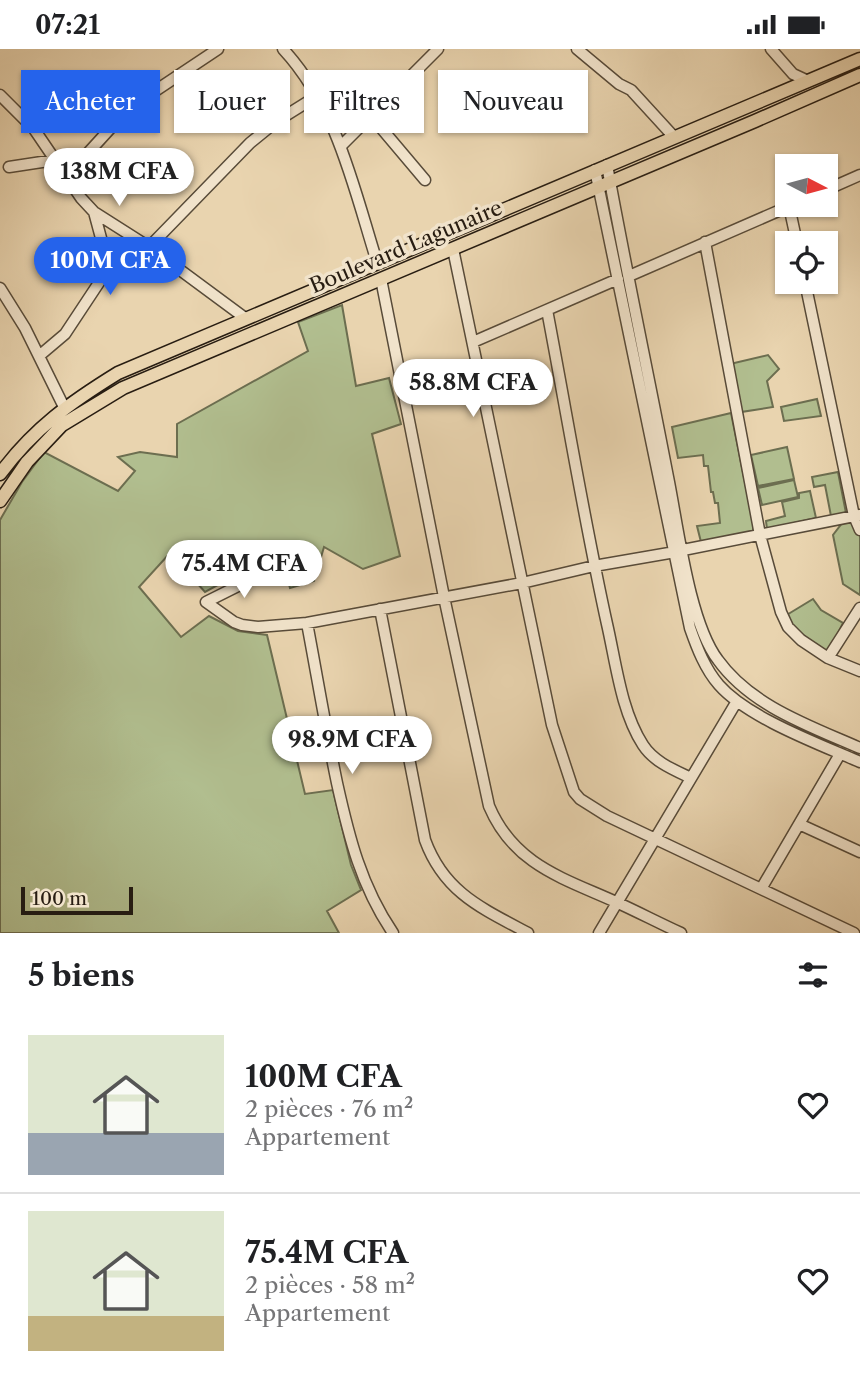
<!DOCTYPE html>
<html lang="fr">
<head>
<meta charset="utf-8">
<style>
  :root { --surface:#fff; --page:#f6f6f6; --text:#202124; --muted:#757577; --line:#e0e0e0; --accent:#2563eb }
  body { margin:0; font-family:"Libre Caslon Text",serif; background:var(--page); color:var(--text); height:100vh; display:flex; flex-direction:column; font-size:26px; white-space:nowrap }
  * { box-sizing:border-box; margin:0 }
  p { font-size:23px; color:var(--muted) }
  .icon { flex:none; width:38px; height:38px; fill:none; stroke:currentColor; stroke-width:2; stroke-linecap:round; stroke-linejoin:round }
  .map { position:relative; height:884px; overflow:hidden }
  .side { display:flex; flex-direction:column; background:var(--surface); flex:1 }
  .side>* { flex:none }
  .top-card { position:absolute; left:21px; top:21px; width:819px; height:63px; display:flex; gap:14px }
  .needle { width:46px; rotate:96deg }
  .controls { position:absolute; left:775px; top:105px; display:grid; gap:14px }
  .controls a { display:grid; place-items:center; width:63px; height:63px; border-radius:0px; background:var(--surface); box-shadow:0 2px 5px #0004; font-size:35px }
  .scale { position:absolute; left:21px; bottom:18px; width:112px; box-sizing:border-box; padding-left:7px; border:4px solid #281d12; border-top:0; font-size:19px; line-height:24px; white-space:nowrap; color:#281d12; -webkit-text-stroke:5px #f1e3cb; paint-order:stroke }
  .price { position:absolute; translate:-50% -60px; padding:0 16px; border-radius:24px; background:#fff; color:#222; font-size:23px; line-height:46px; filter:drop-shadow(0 2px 4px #0008) }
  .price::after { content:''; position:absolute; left:50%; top:42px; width:21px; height:16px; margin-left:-10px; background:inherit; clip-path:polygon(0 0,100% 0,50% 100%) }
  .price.on { background:var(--accent); color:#fff }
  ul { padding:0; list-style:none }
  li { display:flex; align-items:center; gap:21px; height:175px; padding:0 28px }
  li+li { border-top:2px solid var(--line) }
  li span { display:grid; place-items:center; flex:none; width:196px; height:140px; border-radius:0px; color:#555 }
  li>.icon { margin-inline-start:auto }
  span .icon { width:84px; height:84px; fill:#fffc; stroke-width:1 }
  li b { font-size:30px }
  h2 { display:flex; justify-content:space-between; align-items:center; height:84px; padding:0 28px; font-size:30px }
  .tag { padding:0 24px; border-radius:0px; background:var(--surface); box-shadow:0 2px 5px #0004; font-size:24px; line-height:63px }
  .tag.on { background:var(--accent); color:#fff }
  .status { display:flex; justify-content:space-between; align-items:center; height:49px; padding:0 35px; background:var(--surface); direction:ltr }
  .status svg { height:19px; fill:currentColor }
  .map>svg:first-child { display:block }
  .green { fill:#b1be8f; stroke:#6c6e50; stroke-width:2 }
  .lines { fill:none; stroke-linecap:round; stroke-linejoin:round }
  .minor-casing { stroke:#584b39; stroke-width:13 }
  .major-casing { stroke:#281d12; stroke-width:15 }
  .minor { stroke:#f1e3cb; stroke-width:10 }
  .major { stroke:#e9d4af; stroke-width:12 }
  .labels { text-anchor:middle; stroke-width:7; stroke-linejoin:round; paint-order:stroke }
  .street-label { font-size:21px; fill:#281d12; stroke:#f1e3cb }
</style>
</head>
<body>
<div class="status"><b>07:21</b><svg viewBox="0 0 49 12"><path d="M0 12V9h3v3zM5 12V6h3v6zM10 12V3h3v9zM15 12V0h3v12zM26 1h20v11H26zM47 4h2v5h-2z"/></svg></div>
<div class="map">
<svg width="860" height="884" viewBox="0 0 860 884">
  <rect width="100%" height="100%" fill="#e9d4af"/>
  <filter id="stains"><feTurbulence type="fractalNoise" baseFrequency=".00286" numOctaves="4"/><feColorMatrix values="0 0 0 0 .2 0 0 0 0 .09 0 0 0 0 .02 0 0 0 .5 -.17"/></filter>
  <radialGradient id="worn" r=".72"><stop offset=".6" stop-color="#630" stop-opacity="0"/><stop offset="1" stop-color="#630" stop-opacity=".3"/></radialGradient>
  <path class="green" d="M342,256l14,81 33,-8 12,46 -29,10 28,122 -37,13 -39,-22 -10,34 -24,7 -10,-37 -75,41 -35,-39 -31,34 42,50 28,-21 29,15 29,4 38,159 28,-4 18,75 10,25 -34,21 12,22h-339v-413l22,-38 22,-30 74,39 17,-20 -17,-14 22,-5 37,5v-33l131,-73 -10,-29z
    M768,306l11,14 -12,12 6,26 -32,5 -11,-48z
    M817,350l4,17 -37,5 -3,-14z
    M731,364l23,114 -2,5 -51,10 -4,-16 23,-3 -2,-20h-3l-2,-11h-2l-3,-26h-4l-1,-11 -25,3 -6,-31z
    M787,398l7,32 -36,7 -7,-31z
    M838,423l8,41 -15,3 -6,-31 -11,2 -2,-10z
    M794,431l4,17 -36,8 -4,-17z
    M810,442l6,27 -49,11 -1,-8 19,-5 -3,-14 17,-4v-5z
    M860,470v76l-17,-11 -10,-49 10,-13z
    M813,550l8,11 22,13 -13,27h-5l-34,-23 -6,-11z"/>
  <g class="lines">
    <g class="minor-casing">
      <path id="minor" d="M283,0c54,58 71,140 94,213
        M577,0l42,35 12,6 43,47
        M771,0l22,25 15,7
        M0,46l34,34 47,69 13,14 55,35 96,71
        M371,67l54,64
        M341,97l97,-97
        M607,116c19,104 41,208 61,312 10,49 21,145 50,183 33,46 92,66 142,88
        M9,118l46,-7
        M595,121l95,458c7,20 15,41 29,57 29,33 100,59 141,77
        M67,127l61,-67 90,-60
        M826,141l34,-15
        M789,157l8,37
        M705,193l55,293 21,77 7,15 13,13 27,18 32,13
        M149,198l101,-104 27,-22 40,-25
        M453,200l99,476 22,67 6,7 27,17 247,117
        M629,227l163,-71
        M381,230l63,318 45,209c25,59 74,72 127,96 22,10 43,21 65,31
        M805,233l49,234 6,14
        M0,239l25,40 39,79
        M547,261c20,105 37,210 60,314 9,39 14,87 36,121 11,17 31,25 48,33
        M473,293l145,-63
        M39,307l26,-22 43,-65v-5l-14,-52
        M683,501l177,-35
        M268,522l-62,31 28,20 8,3 16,2 49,-4 215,-40 72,-17 81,-14
        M380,560l45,231c19,52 56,68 103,93
        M307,574c10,53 19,107 30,160 12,54 24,103 56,150
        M828,609l32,-50
        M799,775l61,28
        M761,840l79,-135
        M599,884l138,-232"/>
    </g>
    <g class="major-casing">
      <path id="major" d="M0,425c34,-46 71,-72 118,-101l742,-314
        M0,452l27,-39 35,-37 61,-37 632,-267 105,-46"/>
    </g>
    <use href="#minor" class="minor"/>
    <use href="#major" class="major"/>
  </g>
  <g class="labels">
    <g class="street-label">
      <text transform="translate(406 198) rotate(-23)" y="7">Boulevard Lagunaire</text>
    </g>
  </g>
  <rect width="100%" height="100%" filter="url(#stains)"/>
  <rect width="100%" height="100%" fill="url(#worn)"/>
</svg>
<div class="controls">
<a><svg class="needle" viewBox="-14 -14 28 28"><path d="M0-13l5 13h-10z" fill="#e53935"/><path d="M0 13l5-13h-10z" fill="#757577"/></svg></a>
<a><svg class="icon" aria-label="locate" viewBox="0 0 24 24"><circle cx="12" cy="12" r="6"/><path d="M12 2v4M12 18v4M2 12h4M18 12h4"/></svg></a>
</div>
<div class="scale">100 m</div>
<b class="price" style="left:119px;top:159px">138M CFA</b>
<b class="price on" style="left:110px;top:248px">100M CFA</b>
<b class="price" style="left:473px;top:370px">58.8M CFA</b>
<b class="price" style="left:244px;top:551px">75.4M CFA</b>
<b class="price" style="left:352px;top:727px">98.9M CFA</b>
<div class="top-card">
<a class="tag on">Acheter</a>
<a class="tag">Louer</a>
<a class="tag">Filtres</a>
<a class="tag">Nouveau</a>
</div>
</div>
<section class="side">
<h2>5 biens<svg class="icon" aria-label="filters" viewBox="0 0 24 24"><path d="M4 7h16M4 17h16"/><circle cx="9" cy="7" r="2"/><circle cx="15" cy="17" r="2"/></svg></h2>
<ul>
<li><span style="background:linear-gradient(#dfe7d0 70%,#9aa5b1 0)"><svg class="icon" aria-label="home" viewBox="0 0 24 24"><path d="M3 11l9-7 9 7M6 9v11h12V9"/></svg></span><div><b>100M CFA</b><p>2 pièces · 76 m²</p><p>Appartement</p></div><svg class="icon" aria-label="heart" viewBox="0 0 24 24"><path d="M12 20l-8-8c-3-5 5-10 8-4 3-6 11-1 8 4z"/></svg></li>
<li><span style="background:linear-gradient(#dfe7d0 75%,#c2b280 0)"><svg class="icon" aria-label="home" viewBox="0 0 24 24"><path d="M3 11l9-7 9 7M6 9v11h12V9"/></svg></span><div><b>75.4M CFA</b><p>2 pièces · 58 m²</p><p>Appartement</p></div><svg class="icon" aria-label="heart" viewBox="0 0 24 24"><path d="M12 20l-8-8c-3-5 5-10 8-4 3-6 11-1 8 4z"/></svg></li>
</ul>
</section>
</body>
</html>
